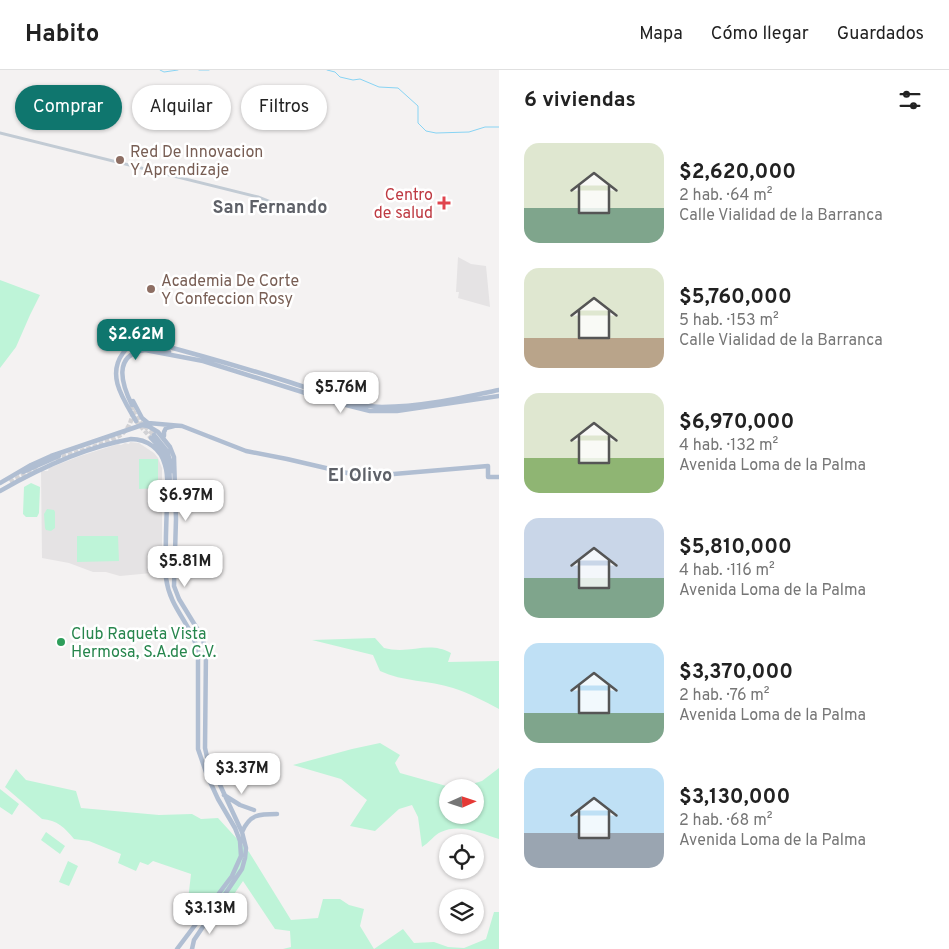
<!DOCTYPE html>
<html lang="es">
<head>
<meta charset="utf-8">
<style>
  :root { --surface:#fff; --page:#f2f2f2; --text:#222; --muted:#767676; --line:#e0e0e0; --accent:#0f766e }
  body { margin:0; font-family:Overpass,sans-serif; background:var(--page); color:var(--text); height:100vh; display:flex; flex-direction:column; font-size:19px; white-space:nowrap }
  * { box-sizing:border-box; margin:0 }
  p { font-size:16px; color:var(--muted) }
  .icon { flex:none; width:28px; height:28px; fill:none; stroke:currentColor; stroke-width:2; stroke-linecap:round; stroke-linejoin:round }
  .map { position:relative; flex:1; overflow:hidden }
  .sheet { display:flex; flex-direction:column; background:var(--surface); width:450px }
  .sheet>* { flex:none }
  .guide { position:absolute; left:15px; top:15px; width:409px; height:45px; display:flex; gap:10px }
  .needle { width:32px; rotate:87deg }
  .controls { position:absolute; left:439px; top:709px; display:grid; gap:10px }
  .controls a { display:grid; place-items:center; width:45px; height:45px; border-radius:50%; background:var(--surface); box-shadow:0 1px 4px #0004; font-size:25px }
  .price { position:absolute; translate:-50% -42px; padding:0 11px; border-radius:10px; background:#fff; color:#222; font-size:16px; line-height:32px; filter:drop-shadow(0 1px 2px #0008) }
  .price::after { content:''; position:absolute; left:50%; top:30px; width:15px; height:11px; margin-left:-8px; background:inherit; clip-path:polygon(0 0,100% 0,50% 100%) }
  .price.selected { background:var(--accent); color:#fff }
  ul { padding:0; list-style:none }
  li { display:flex; align-items:center; gap:15px; height:125px; padding:0 25px }
  li span { display:grid; place-items:center; flex:none; width:140px; height:100px; border-radius:15px; color:#555 }
  li>.icon { margin-inline-start:auto }
  span .icon { width:60px; height:60px; fill:#fffc; stroke-width:1 }
  li b { font-size:21px }
  h2 { display:flex; justify-content:space-between; align-items:center; height:60px; padding:0 25px; font-size:21px }
  .pill { padding:0 18px; border-radius:22px; background:var(--surface); box-shadow:0 1px 4px #0004; font-size:18px; line-height:45px }
  .pill.selected { background:var(--accent); color:#fff }
  header { display:flex; align-items:center; gap:30px; box-sizing:border-box; height:70px; padding:0 25px; background:var(--surface); border-bottom:1px solid var(--line) }
  header strong { font-size:24px }
  nav { display:flex; gap:28px; margin-inline-start:auto; font-size:18px }
  main { display:flex; flex:1; min-height:0 }
  .map>svg:first-child { display:block }
  .education { fill:#e5e3e4 }
  .green { fill:#bef4d8 }
  .lines { fill:none; stroke-linecap:round; stroke-linejoin:round }
  .stream { stroke:#88d4f4; stroke-width:1 }
  .major-tunnel { stroke:#d2d2d5; stroke-width:4.5; stroke-dasharray:4.5 2; stroke-linecap:butt }
  .minor { stroke:#c2cbd4; stroke-width:3 }
  .major { stroke:#b0bed2; stroke-width:4.5 }
  .education-dot { fill:#8d6e63; stroke:#fff; stroke-width:2 }
  .health-dot { fill:#e0444e; stroke:#fff; stroke-width:2 }
  .leisure-dot { fill:#2e9e5b; stroke:#fff; stroke-width:2 }
  .labels { text-anchor:middle; stroke-width:5; stroke-linejoin:round; paint-order:stroke }
  .education-label { font-size:16px; fill:#785e54; stroke:#fff; text-anchor:start }
  .health-label { font-size:16px; fill:#be3a42; stroke:#fff; text-anchor:end }
  .leisure-label { font-size:16px; fill:#27864d; stroke:#fff; text-anchor:start }
  .neighbourhood-label { font-size:18px; font-weight:bold; fill:#5e6168; stroke:#fff }
</style>
</head>
<body>
<header>
<strong>Habito</strong>
<nav><a>Mapa</a><a>Cómo llegar</a><a>Guardados</a></nav>
</header>
<main>
<div class="map">
<svg width="499" height="879" viewBox="0 0 499 879">
  <rect width="100%" height="100%" fill="#f4f2f2"/>
  <path class="education" d="M458,187l13,7 15,2 4,41 -32,-9 1,-6h-3z
    M130,372l9,1 15,10 4,5 4,10v104l-42,4 -14,-4h-13l-24,-9 -27,-5 -1,-87h7l1,-3 31,-12 38,-12 3,1 4,-2 4,1z"/>
  <path class="green" d="M0,210l40,15 -10,20 -14,32 -16,21z
    M139,389h19v29l-19,1z
    M31,413l9,4 -1,26 -2,4h-11l-3,-3 1,-27z
    M47,439l7,1 1,2v16l-4,3 -5,-1 -1,-2 -1,-14z
    M118,466l1,25 -42,1v-26z
    M375,568l9,10c5,1 10,2 16,2 19,0 32,-7 51,3l-3,9 51,-1v48c-15,-8 -30,-16 -46,-21 -24,-8 -50,-6 -73,-17l-7,-16 -61,-15z
    M380,673l20,12 -5,8 5,10 50,14 -2,1v27h27v-27l-13,-1 20,-6 17,-13v71c-18,-6 -40,-16 -58,-7 -7,3 -12,11 -19,15l-4,-30 -6,-12 -13,4 -24,22 -25,-5 17,-26 -26,-21 -48,-14 59,-16z
    M16,699l10,11 50,11 5,17 78,7 33,-1 9,5 17,-1 31,34 42,68 27,-2 5,-19h17l9,6 15,4 -4,17 14,23 29,-20 11,14 20,-1 14,5 16,1 22,-9 8,-27h5v37h-216l8,-2 -1,-16 -15,-2 -32,-48 -15,22 -21,2 -19,-5 3,-26 -38,-13 -5,4 -8,-3 -4,9 -18,-8 3,-9 -32,-13 -15,-2c-9,-11 -17,-19 -32,-20l-37,-32z
    M0,719l19,15 -7,11 -12,-8z
    M46,762l19,14 -5,8 -19,-14z
    M68,791l10,5 -9,20 -10,-4z"/>
  <g class="lines">
    <path class="stream" d="M160,0l4,2 14,-2
      M199,0h10
      M327,0l8,2 5,5 13,3 7,-1 19,8 19,1 20,18v17l8,8 10,2 33,-1 16,-5h14"/>
    <path class="major-tunnel" d="M133,341l7,11 14,13
      M136,351l15,17
      M56,389c16,-6 60,-17 69,-28 6,-6 9,-18 7,-26
      M10,412l28,-15"/>
    <path class="minor" d="M0,63l258,64 25,10"/>
    <path class="major" d="M143,278l11,-1 15,5
      M133,331l9,17 6,5
      M132,335c-10,-20 -20,-50 13,-55l58,11 131,41 36,9h27l102,-15
      M136,351c-12,-21 -30,-45 -13,-68 7,-10 16,-11 27,-11 46,12 91,25 136,39 30,9 65,25 96,26 39,0 79,-9 117,-17
      M141,355l7,1 10,6 12,15 4,10 2,62 -2,67 5,13 22,36 5,14 -1,99 2,9 35,75 4,16 -1,10 -3,11 -48,71 -2,9
      M154,365l13,16 6,20
      M164,366v-4l2,-4 8,-2
      M151,368c15,14 21,30 18,50
      M23,402l36,-16
      M0,413l31,-18 20,-9 97,-33 34,3 64,25 41,8 73,17 22,-1 106,-9v11h11
      M0,421c40,-23 86,-44 131,-52 16,0 30,10 34,26 4,12 2,27 2,39 -1,25 -2,49 -1,74 4,31 25,45 32,73v98l9,26 11,24 17,29 5,13 1,15 -9,20 -55,73
      M224,725l16,10 14,5
      M242,762c8,-18 17,-18 35,-18"/>
  </g>
  <g class="education-dot">
    <circle cx="120" cy="90" r="5"/>
    <circle cx="151" cy="219" r="5"/>
  </g>
  <path class="health-dot" d="M441.5 125.5h5v5h5v5h-5v5h-5v-5h-5v-5h5z"/>
  <circle class="leisure-dot" cx="61" cy="572" r="5"/>
  <g class="labels">
    <g class="education-label">
      <text x="130" y="87">Red De Innovacion<tspan x="130" dy="18">Y Aprendizaje</tspan></text>
      <text x="161" y="216">Academia De Corte<tspan x="161" dy="18">Y Confeccion Rosy</tspan></text>
    </g>
    <g class="health-label">
      <text x="433" y="130">Centro<tspan x="433" dy="18">de salud</tspan></text>
    </g>
    <g class="leisure-label">
      <text x="71" y="569">Club Raqueta Vista<tspan x="71" dy="18">Hermosa, S.A.de C.V.</tspan></text>
    </g>
    <g class="neighbourhood-label">
      <text x="270" y="143">San Fernando</text>
      <text x="360" y="411">El Olivo</text>
    </g>
  </g>
</svg>
<div class="controls">
<a><svg class="needle" viewBox="-14 -14 28 28"><path d="M0-13l5 13h-10z" fill="#e53935"/><path d="M0 13l5-13h-10z" fill="#767676"/></svg></a>
<a><svg class="icon" aria-label="locate" viewBox="0 0 24 24"><circle cx="12" cy="12" r="6"/><path d="M12 2v4M12 18v4M2 12h4M18 12h4"/></svg></a>
<a><svg class="icon" aria-label="layers" viewBox="0 0 24 24"><path d="M12 4l9 5-9 5-9-5zM3 14l9 5 9-5"/></svg></a>
</div>
<b class="price selected" style="left:136px;top:291px">$2.62M</b>
<b class="price" style="left:341px;top:344px">$5.76M</b>
<b class="price" style="left:186px;top:452px">$6.97M</b>
<b class="price" style="left:185px;top:518px">$5.81M</b>
<b class="price" style="left:242px;top:725px">$3.37M</b>
<b class="price" style="left:210px;top:865px">$3.13M</b>
<div class="guide">
<a class="pill selected">Comprar</a>
<a class="pill">Alquilar</a>
<a class="pill">Filtros</a>
</div>
</div>
<section class="sheet">
<h2>6 viviendas<svg class="icon" aria-label="filters" viewBox="0 0 24 24"><path d="M4 7h16M4 17h16"/><circle cx="9" cy="7" r="2"/><circle cx="15" cy="17" r="2"/></svg></h2>
<ul>
<li><span style="background:linear-gradient(#dfe7d0 65%,#7fa58c 0)"><svg class="icon" aria-label="home" viewBox="0 0 24 24"><path d="M3 11l9-7 9 7M6 9v11h12V9"/></svg></span><div><b>$2,620,000</b><p>2 hab. · 64 m²</p><p>Calle Vialidad de la Barranca</p></div></li>
<li><span style="background:linear-gradient(#dfe7d0 70%,#b9a48a 0)"><svg class="icon" aria-label="home" viewBox="0 0 24 24"><path d="M3 11l9-7 9 7M6 9v11h12V9"/></svg></span><div><b>$5,760,000</b><p>5 hab. · 153 m²</p><p>Calle Vialidad de la Barranca</p></div></li>
<li><span style="background:linear-gradient(#dfe7d0 65%,#8fb573 0)"><svg class="icon" aria-label="home" viewBox="0 0 24 24"><path d="M3 11l9-7 9 7M6 9v11h12V9"/></svg></span><div><b>$6,970,000</b><p>4 hab. · 132 m²</p><p>Avenida Loma de la Palma</p></div></li>
<li><span style="background:linear-gradient(#c9d6e8 60%,#7fa58c 0)"><svg class="icon" aria-label="home" viewBox="0 0 24 24"><path d="M3 11l9-7 9 7M6 9v11h12V9"/></svg></span><div><b>$5,810,000</b><p>4 hab. · 116 m²</p><p>Avenida Loma de la Palma</p></div></li>
<li><span style="background:linear-gradient(#bfe0f5 70%,#7fa58c 0)"><svg class="icon" aria-label="home" viewBox="0 0 24 24"><path d="M3 11l9-7 9 7M6 9v11h12V9"/></svg></span><div><b>$3,370,000</b><p>2 hab. · 76 m²</p><p>Avenida Loma de la Palma</p></div></li>
<li><span style="background:linear-gradient(#bfe0f5 65%,#9aa5b1 0)"><svg class="icon" aria-label="home" viewBox="0 0 24 24"><path d="M3 11l9-7 9 7M6 9v11h12V9"/></svg></span><div><b>$3,130,000</b><p>2 hab. · 68 m²</p><p>Avenida Loma de la Palma</p></div></li>
</ul>
</section>
</main>
</body>
</html>
